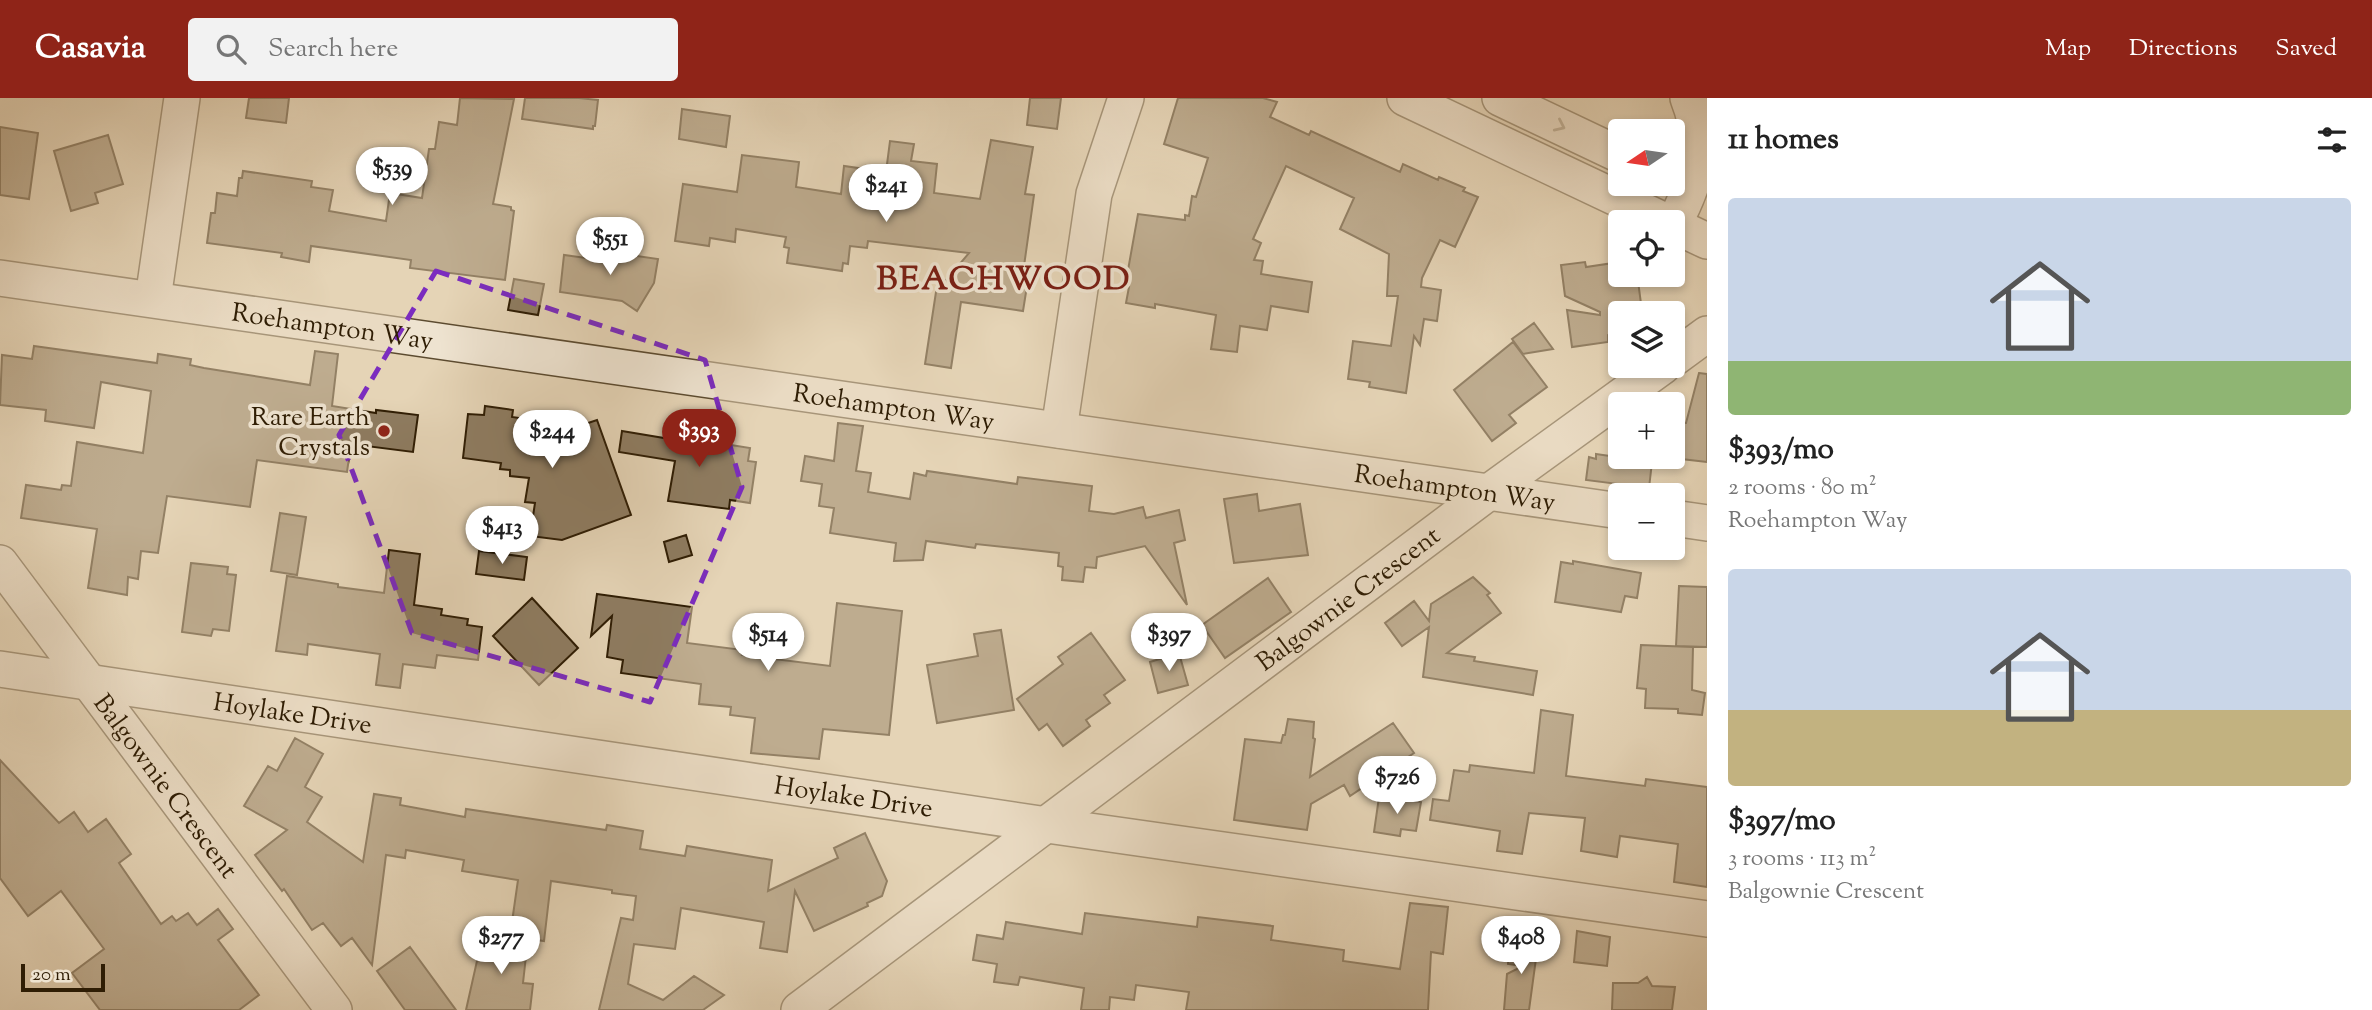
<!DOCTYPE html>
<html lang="en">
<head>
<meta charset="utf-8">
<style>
  :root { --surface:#fff; --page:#f2f2f2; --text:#222; --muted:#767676; --accent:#8f2418 }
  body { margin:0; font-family:"Sorts Mill Goudy",serif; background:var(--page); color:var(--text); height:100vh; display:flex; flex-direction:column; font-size:26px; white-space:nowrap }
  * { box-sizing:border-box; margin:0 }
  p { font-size:23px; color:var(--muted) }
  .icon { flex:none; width:38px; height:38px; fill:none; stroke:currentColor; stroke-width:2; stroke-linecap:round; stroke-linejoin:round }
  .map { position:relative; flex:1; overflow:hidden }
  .panel { display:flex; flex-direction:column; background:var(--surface); width:665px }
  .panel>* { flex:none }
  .needle { width:46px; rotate:257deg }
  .fabs { position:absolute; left:1608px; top:21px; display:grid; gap:14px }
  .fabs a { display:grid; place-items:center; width:77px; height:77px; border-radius:7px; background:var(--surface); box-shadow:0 4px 10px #0003; font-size:35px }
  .scale { position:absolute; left:21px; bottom:18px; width:84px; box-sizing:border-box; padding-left:7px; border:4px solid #2f1d04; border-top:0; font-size:19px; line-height:24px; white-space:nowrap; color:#2f1d04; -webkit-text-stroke:5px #eee3d0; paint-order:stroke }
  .price { position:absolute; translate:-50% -60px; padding:0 16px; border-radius:24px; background:#fff; color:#222; font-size:23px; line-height:46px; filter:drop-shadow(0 2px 4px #0008) }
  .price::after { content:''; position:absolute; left:50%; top:42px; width:21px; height:16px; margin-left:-10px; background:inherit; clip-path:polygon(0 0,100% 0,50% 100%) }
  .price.on { background:var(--accent); color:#fff }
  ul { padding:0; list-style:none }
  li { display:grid; align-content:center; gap:14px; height:371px; padding:0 21px }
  li span { display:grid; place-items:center; height:217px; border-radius:7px; color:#555 }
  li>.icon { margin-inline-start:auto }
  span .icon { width:126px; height:126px; fill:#fffc; stroke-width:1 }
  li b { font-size:30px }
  h2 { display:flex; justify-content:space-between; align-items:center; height:84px; padding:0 21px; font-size:30px }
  header { display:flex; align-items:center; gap:42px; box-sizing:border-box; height:98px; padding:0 35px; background:var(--accent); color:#fff }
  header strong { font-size:33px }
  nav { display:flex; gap:38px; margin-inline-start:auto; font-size:24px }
  .search { width:490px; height:63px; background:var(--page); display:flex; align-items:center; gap:18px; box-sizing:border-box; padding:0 24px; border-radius:7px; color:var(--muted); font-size:26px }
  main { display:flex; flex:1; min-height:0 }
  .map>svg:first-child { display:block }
  .building { fill:#8e7c61; stroke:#2f1d04; stroke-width:2 }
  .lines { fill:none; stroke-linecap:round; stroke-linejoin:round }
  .minor-casing { stroke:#5c4b30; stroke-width:38 }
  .minor { stroke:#eee3d0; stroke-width:35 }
  .oneway { stroke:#988a74 }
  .marked { fill:none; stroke:#7b2cbf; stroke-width:5; stroke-dasharray:14 9; stroke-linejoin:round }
  .poi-dot { fill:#8f2418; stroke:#eee3d0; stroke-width:2.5 }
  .labels { text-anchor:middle; stroke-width:7; stroke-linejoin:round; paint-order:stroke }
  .street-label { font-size:26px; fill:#2f1d04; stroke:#eee3d0 }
  .poi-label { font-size:26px; fill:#2f1d04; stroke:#eee3d0; text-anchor:end }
  .district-label { font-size:33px; font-weight:bold; letter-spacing:2px; fill:#7a1f14; stroke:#eee3d0 }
</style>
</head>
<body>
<header>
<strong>Casavia</strong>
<div class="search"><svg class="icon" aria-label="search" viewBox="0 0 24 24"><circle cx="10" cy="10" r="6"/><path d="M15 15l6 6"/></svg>Search here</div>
<nav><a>Map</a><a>Directions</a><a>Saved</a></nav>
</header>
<main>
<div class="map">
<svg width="1707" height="912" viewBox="0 0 1707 912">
  <rect width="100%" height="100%" fill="#e5d4b6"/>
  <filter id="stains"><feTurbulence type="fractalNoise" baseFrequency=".00286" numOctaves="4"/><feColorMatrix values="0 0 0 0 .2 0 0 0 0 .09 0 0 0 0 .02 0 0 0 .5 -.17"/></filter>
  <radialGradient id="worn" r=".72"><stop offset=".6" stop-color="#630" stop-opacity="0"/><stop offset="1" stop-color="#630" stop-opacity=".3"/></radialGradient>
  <path class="building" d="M249,0h40l-3,25 -40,-5z
    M460,0l54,1 -21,105 18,3v3l3,1 -9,69 -95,-12 1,-8 -100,-14 -2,16 -28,-5 1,-4 -75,-10 4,-30h4l2,-20 20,3 2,-18h3l1,-7 69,10 -1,6 22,3 -4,21 57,10 4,-28 32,5 7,-49h6l4,-27 18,3z
    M525,0h54l19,2 -3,26h-2v3l-71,-10z
    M1030,0h31l-4,31 -30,-4z
    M1178,0h85l14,4 -7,15 39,18 2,-4 89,41 3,-8 35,16 1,-3 26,11 -2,3 15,6 -23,50 -15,-7 -18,38 -1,9 20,3 -4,31 -13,-2 -4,26 -6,-9 -8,57 -37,-6 1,-5 -22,-3 5,-38 38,5 7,-50h-11l2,-42 -49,-25 14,-31 -68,-32 -33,73 8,4 -7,17 9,1 -2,13 51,8 -4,30 -37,-6 -4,24 -27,-4 -3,26 -26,-3 5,-34 -61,-11v4l-29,-5 3,-16h-4l13,-73 47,6v-5l4,1 3,-20 4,1 12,-39 -44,-14z
    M682,11l48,7 -4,31 -47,-8z
    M0,29l38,6 -9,66 -29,-4z
    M108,37l15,49 -28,9 3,10 -27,8 -17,-60z
    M991,42l42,7 -8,47 9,1 -10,71 6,1 -7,44 -62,-9 -10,66 -26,-4 11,-72 33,-39 -101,-12 -1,7 -17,-2 -2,18 -5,-1 -1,8 -55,-8 2,-15 -5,-1 2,-10 -50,-8 -1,13 -25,-4 -1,8 -34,-5 8,-57 54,8 5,-37 57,7 -3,25 45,7 3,-28 42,6 4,-31 24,3 -3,17 26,3 -3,29 46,6z
    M592,156l30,2 1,-2 35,5 -4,24 -17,28 -15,-10 -62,-9 4,-37 22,3z
    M1585,164l1,5 34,-5v13h11v6h7l4,30 -22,2v20l-12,2v7l-36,5 -5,-37 33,5v-3l-35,-16 -4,-31z
    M514,181l30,5 -6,31 -30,-5z
    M1534,225l19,26 -30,5 -11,-15z
    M1513,244l34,45 -38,28 7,8 -24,18 -38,-51z
    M34,248l123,17 1,-9 33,5 -1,6 14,3 106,17 5,-34 23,3 -6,52 44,7v-3l42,5 -5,37 -62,-8 -4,28 -90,-12 -7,47 -83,-11 -9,57 -17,-2 -3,28 -10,-2 -1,18 -39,-7 9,-59 -76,-11 5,-33 35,5 1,-5 9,1 6,-44 66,11 8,-62 -50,-9 -7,46 -49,-7 1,-11 -46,-5 2,-50 30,4z
    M1699,275l8,1v88l-34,-4v-35h13z
    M485,308l28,4 -1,7 62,9 -1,2 24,-8 34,95 -69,25 -32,-4 5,-33 -10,-1 4,-24 -19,-2v-6l-10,-1 1,-6 -38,-5 5,-44 16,1z
    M838,325l25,3 -7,45 15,2 -3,19 42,7 4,-26 12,3 1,-5 90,13 1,-7 74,9 -3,25 25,3 29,-7 3,11 33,-8 6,30 -11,3 13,62 -42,-59 -48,11 -1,11 -11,-1 -2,15 -21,-2 1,-13 -5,-1 1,-13 -83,-9 -1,4 -49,-7 -3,19 -29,1 2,-18 -66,-10 4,-25 -15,-2 3,-22 -21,-3 4,-25 29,5z
    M622,333l84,14v-4l44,7 -2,13 8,1 -6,41 -20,-3 -1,9 -61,-8 7,-40 -56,-9z
    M1596,356l56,8 -3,26 -63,-8 3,-23 7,2z
    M1257,396l2,17 41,-7 8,51 -74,8 -10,-64z
    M280,415l26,4 -9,58 -26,-4z
    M686,437l6,20 -23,7 -5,-20z
    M389,452l31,4 -6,51 28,4 -1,6 27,4 -1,6 15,2 -4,33 -41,-5 -2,13 -32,-4 -3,24 -24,-3 4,-31 -72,-10 -1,11 -31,-4 11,-75 51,8v3l46,6z
    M479,453l48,6 -3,23 -48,-6z
    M1573,463l68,12 -4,25 -12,-2 -4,16 -66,-10 6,-40 12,2z
    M191,465l37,4 -1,7 9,1 -7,56 -16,-2 -2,7 -29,-4z
    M1473,479l17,16 -3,2 14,18 -54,40 28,4 -1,4 63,10 -4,24 -110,-18 6,-50 -27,19 -17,-23 29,-22 15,20 2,-17z
    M1268,480l23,34 -66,46 -23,-33z
    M1679,488l28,1v60l-31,-1z
    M597,496l95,13 -5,36 56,7 -1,5 88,11 7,-63 65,8 -13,124 -66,-6 -4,30 -68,-6 4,-35 -25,-3 1,-8 -32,-3 2,-20 -80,-11 2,-13 -16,-3 5,-41 -21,20z
    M532,500l46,50 -39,37 -46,-49z
    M1001,532l13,80 -77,13 -10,-58 51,-9 -4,-22z
    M1091,535l34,47 -21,15 6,8 -24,17 4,6 -27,20 -16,-22 -8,6 -22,-31 46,-35 -5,-7z
    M1641,547l52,2 -1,43 13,3 -3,22 -24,-2v-4l-33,-1 1,-19 -9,-1z
    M1179,555l9,32 -30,8 -8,-31z
    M1541,612l32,5 -7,61 79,10 1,-7 61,8v100l-33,-5 4,-38 -58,-8 -3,21 -36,-6 4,-33 -56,-5 -7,41 -25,-3 3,-20 -70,-11 3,-21 16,2 5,-31 15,2 1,-7 64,8z
    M1288,621l26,3 -1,16 2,1 -5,38 83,-54 21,30 -64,43 -6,-11 -33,19 -4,26 -73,-10 11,-81 36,4 2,-8h2z
    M295,640l28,16 -18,33 17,10 -15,25 56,40 11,-68 27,4 -1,7 65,12 1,-8 140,21 1,-5 36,6 -3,18 45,7 2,-10 85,14 -4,31 70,-33 -4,-10 31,-15 22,48 -5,15 -15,7 1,3 -54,25 -19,-40 -8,61 -27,-4 4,-26 -83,-14 -6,41 -41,-5 -6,40 35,16 31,-24 30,19 -21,15h-104l22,-92 12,2 3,-24 -24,-3v-3l-61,-9 -7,60 -34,-5 8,-56 -56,-9 2,-11 -58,-10 -1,8 -19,-3 -14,110 -20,-27 -11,8 -18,-23 -11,7 -28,-41 -2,2 -27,-36 32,-25 -43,-24 24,-40 9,5z
    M0,662l59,63 15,-11 14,20 18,-13 25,35 -12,9 42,61 11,-8 4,5 12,-8 9,12 21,-16 15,20 -15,11 41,55 -20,15h-139l-28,-37 32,-24 -43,-58 -33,25 -28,-38z
    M1379,699l42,5 -5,29 -15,-2 -1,7 -26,-4z
    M1410,805l38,4 -5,47 -12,-2 -3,58h-242l3,-18 -53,-7 -2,15 -24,-3 -1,13h-28l3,-22 -64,-11 -2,8 -24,-3 3,-18 -24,-4 4,-25 26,4 3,-17 76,12 3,-21 112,14 1,-10 75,9 -2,14 73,10 -1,11 57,8z
    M1577,833l33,6 -3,29 -33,-4z
    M483,836l45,4 -5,45 10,1 -3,26h-64z
    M1510,843l28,3 -9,66h-25l3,-36 16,-8 -15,-2z
    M410,849l46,63h-51l-28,-39z
    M1647,879l5,9 23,1 -3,23h-60l1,-27h25z"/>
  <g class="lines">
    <g class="minor-casing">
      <g id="minor">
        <path d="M1405,0l262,124"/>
        <path d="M1500,0l120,57"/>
        <path d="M1673,127c24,-44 34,-79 15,-127"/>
        <path d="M1673,127l34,16"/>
        <path id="s1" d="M0,180l1620,233"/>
        <path d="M153,201l29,-201"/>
        <path d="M1673,261l34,-25"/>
        <path d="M1059,332l35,-236 32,-96"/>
        <path d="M1673,420l34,5"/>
        <path id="s2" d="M0,465l334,447"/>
        <path id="s3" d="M0,571l1047,156 660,94"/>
        <path id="s4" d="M799,912l690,-518 174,-126"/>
      </g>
    </g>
    <use href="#minor" class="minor"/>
  </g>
  <defs><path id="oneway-chevron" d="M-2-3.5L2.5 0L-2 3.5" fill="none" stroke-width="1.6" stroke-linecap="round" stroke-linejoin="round" transform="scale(1.75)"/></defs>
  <use class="oneway" href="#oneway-chevron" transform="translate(1560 28) rotate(25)"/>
  <path d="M0 0H1707V912H0ZM436,173l269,89 37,127 -92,215 -238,-69 -73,-198z" fill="#e5d4b6" fill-opacity=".55" fill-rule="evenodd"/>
  <path class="marked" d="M436,173l269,89 37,127 -92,215 -238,-69 -73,-198z"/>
  <circle class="poi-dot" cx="384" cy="333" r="7"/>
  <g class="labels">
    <g class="street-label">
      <text dy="9" stroke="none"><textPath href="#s1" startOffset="336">Roehampton Way</textPath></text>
      <text dy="9" stroke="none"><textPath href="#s1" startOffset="903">Roehampton Way</textPath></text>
      <text dy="9" stroke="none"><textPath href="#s1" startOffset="1470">Roehampton Way</textPath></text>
      <text dy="9" stroke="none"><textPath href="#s4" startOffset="686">Balgownie Crescent</textPath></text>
      <text dy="9" stroke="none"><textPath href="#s3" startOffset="296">Hoylake Drive</textPath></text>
      <text dy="9" stroke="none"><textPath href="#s2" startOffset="278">Balgownie Crescent</textPath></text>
      <text dy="9" stroke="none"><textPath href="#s3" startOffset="863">Hoylake Drive</textPath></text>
    </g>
    <g class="poi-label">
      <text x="370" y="327">Rare Earth<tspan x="370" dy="30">Crystals</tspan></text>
    </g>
    <g class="district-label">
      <text x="1004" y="191">BEACHWOOD</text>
    </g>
  </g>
  <rect width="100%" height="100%" filter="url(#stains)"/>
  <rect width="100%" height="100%" fill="url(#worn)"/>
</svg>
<div class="fabs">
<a><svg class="needle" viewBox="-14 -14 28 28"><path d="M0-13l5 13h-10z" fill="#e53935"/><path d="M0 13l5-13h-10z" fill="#767676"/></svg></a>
<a><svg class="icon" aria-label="locate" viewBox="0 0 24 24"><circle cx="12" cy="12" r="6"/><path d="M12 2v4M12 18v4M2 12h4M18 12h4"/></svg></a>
<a><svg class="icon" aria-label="layers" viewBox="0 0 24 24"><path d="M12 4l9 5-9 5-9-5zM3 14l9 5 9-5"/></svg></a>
<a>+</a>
<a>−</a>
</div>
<div class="scale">20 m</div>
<b class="price" style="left:392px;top:109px">$539</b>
<b class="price" style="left:886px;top:126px">$241</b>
<b class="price" style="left:610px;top:179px">$551</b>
<b class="price on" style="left:699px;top:371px">$393</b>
<b class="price" style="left:552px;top:372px">$244</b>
<b class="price" style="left:502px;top:468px">$413</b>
<b class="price" style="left:768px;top:575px">$514</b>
<b class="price" style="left:1169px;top:575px">$397</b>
<b class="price" style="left:1397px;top:718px">$726</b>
<b class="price" style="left:501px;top:878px">$277</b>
<b class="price" style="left:1521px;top:878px">$408</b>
</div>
<section class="panel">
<h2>11 homes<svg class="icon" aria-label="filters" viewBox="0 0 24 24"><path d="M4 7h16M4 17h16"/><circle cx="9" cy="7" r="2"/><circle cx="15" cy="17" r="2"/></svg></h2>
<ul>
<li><span style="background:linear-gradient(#c9d6e8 75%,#8fb573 0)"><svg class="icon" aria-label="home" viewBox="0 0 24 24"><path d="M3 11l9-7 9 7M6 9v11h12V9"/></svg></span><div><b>$393/mo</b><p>2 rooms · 80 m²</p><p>Roehampton Way</p></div></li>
<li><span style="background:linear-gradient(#c9d6e8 65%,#c2b280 0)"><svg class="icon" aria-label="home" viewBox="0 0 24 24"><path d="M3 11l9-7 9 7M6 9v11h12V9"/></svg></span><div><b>$397/mo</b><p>3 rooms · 113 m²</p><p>Balgownie Crescent</p></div></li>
</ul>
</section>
</main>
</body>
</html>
